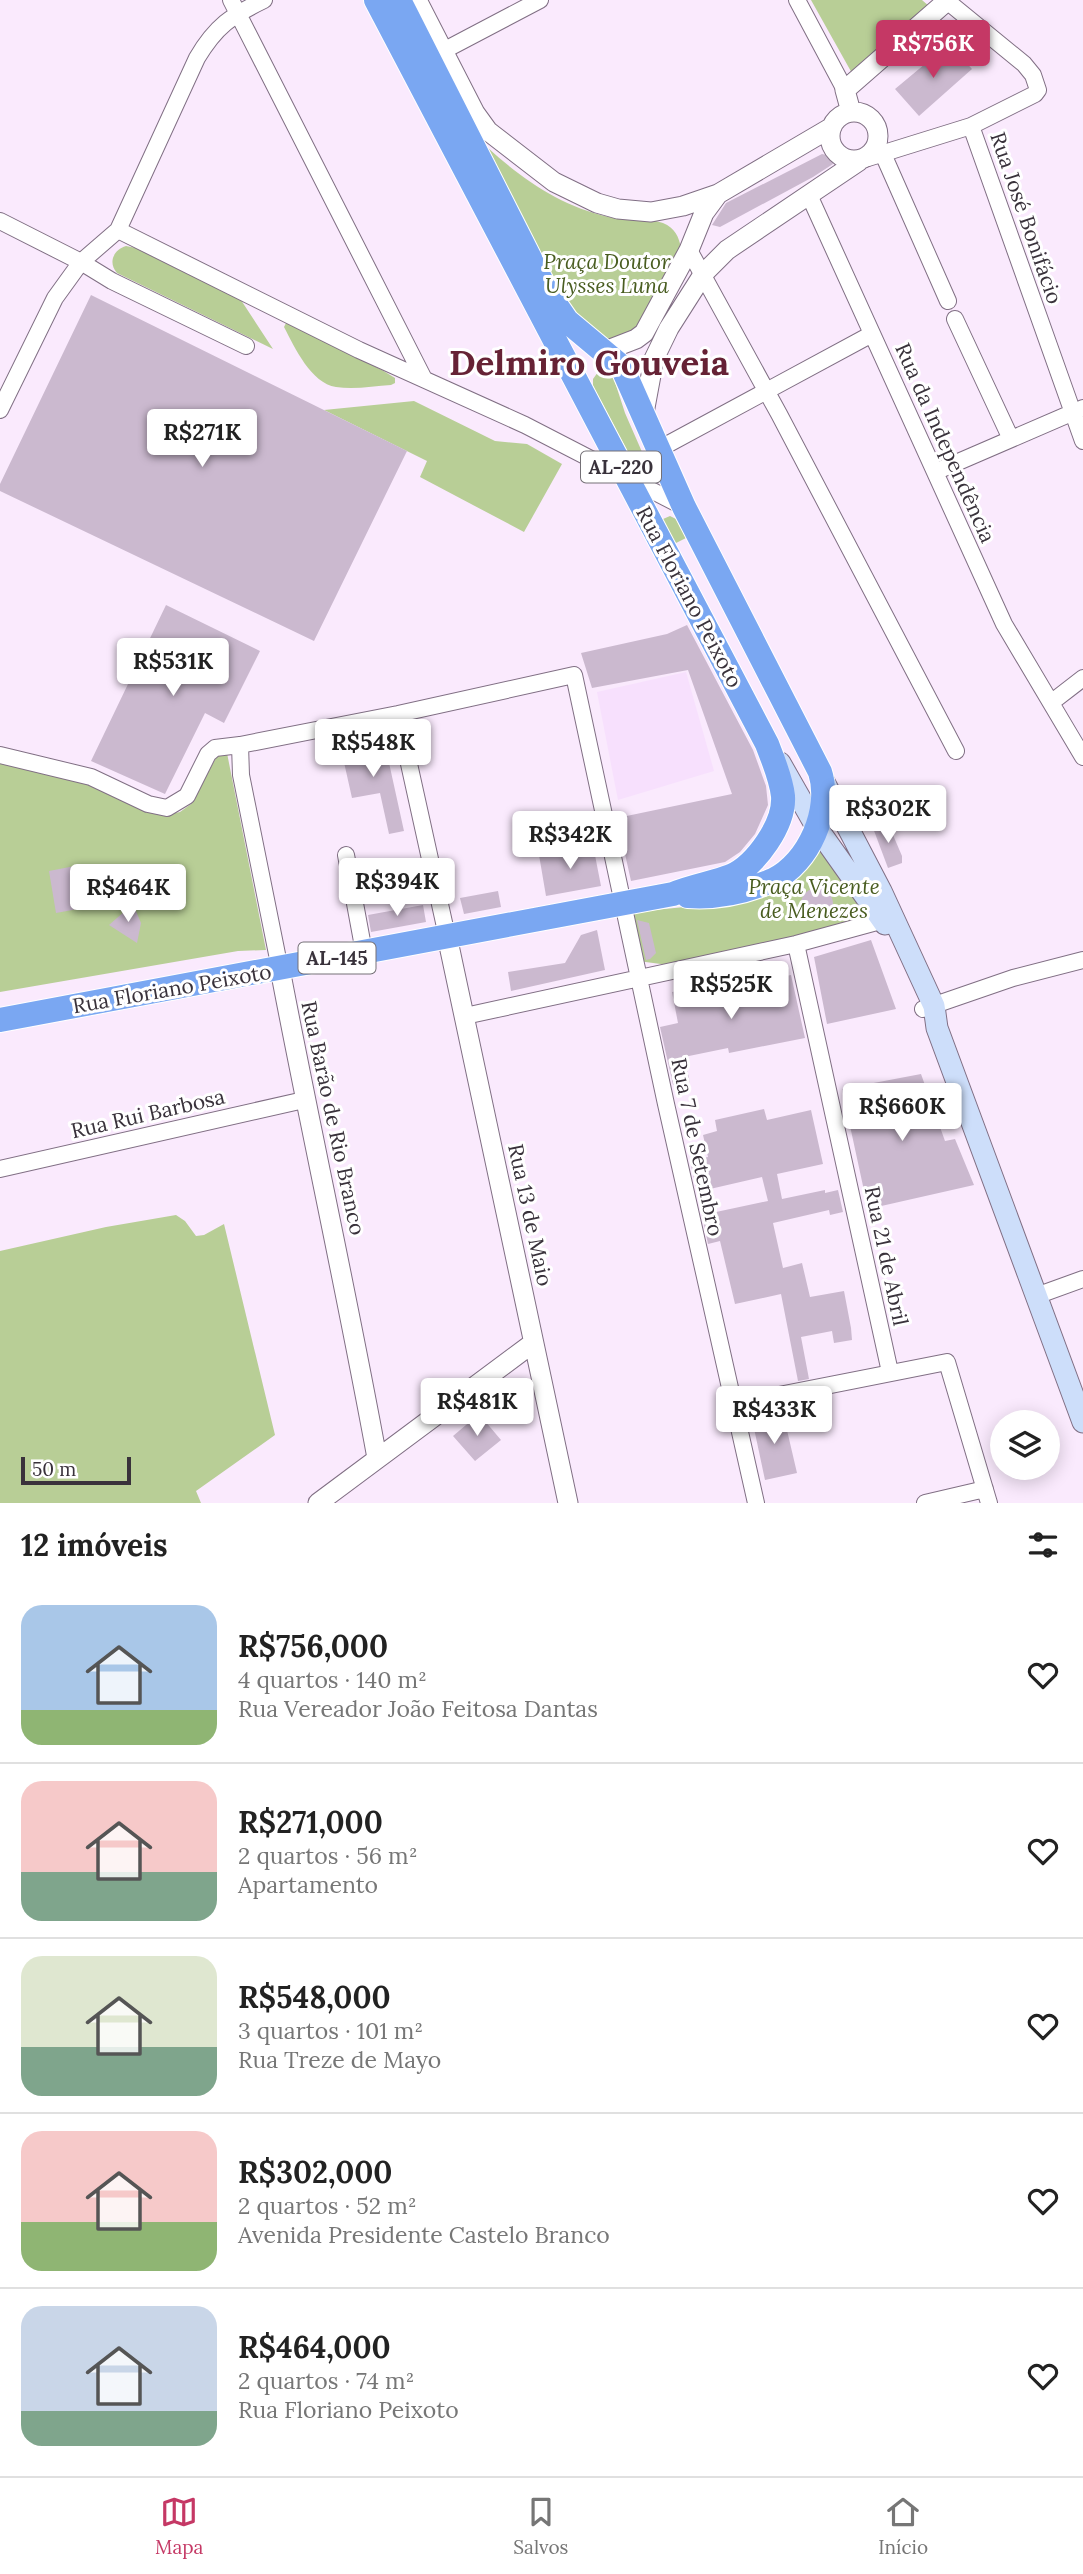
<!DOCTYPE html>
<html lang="pt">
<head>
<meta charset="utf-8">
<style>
  :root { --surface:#fff; --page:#f2f2f2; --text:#222; --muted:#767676; --line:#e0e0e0; --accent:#c53865 }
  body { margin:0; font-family:Lora,serif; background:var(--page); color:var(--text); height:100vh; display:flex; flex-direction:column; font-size:26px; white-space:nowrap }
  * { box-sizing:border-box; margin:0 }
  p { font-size:23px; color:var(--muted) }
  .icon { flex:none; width:38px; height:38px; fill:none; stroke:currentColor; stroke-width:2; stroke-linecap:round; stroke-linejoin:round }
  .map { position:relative; height:1503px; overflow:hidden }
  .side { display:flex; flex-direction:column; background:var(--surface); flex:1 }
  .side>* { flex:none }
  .controls { position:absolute; left:990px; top:1410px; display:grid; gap:14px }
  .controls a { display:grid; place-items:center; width:70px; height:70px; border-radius:50%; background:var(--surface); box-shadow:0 4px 18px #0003; font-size:35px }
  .scale { position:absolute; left:21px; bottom:18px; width:110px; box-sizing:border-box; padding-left:7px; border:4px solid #39323b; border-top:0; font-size:19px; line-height:24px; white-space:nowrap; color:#39323b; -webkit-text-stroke:5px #fff; paint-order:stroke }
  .price { position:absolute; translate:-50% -60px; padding:0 16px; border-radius:7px; background:#fff; color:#222; font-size:23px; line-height:46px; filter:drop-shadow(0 2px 4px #0008) }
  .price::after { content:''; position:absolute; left:50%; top:42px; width:21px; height:16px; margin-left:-10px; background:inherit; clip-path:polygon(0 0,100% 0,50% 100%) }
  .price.on { background:var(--accent); color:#fff }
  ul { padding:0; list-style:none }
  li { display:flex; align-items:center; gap:21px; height:175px; padding:0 21px }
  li+li { border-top:2px solid var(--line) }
  li span { display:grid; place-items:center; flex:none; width:196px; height:140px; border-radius:21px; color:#555 }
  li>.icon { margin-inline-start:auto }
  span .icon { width:84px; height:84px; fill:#fffc; stroke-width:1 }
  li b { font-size:30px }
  h2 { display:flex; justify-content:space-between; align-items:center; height:84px; padding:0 21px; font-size:30px }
  .tab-bar { display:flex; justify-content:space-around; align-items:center; height:98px; border-top:2px solid var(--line); background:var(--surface); font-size:19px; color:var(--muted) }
  .tab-bar a { display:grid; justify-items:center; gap:4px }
  .tab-bar .on { color:var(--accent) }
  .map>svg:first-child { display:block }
  .built { fill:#f7e0fd }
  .green { fill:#b8ce96 }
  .building { fill:#cbb9cf }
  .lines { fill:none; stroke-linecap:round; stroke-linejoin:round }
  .minor-casing { stroke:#806f84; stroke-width:18 }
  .tertiary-casing { stroke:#806f84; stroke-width:21 }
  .secondary-casing { stroke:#806f84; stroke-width:23 }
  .trunk-casing { stroke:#fff; stroke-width:26 }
  .minor { stroke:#fff; stroke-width:16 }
  .tertiary { stroke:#fff; stroke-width:19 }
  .secondary { stroke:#cddefa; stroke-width:21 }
  .trunk { stroke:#7aa7f2; stroke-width:24 }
  .labels { text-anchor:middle; stroke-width:6; stroke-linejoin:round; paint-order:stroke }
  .shield { fill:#fff; stroke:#747076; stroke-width:2 }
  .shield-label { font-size:19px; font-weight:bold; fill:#39323b }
  .street-label { font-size:21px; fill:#39323b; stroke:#fff }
  .park-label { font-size:21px; font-style:italic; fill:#495d20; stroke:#fff }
  .town-label { font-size:35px; font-weight:bold; fill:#662235; stroke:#fff }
</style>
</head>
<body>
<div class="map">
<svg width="1083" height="1503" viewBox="0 0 1083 1503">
  <rect width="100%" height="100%" fill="#faeafd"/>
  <path class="built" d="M686,672l28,99 -96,29 -21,-108z"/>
  <path class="green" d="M811,0h111l8,7 -77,68z
    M487,147c36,33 74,59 122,70 17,4 38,0 54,6 12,5 16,14 18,25l-39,80c-34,13 -31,16 -64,-2z
    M126,246l10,2 103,49 34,52 -156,-76c-9,-10 -4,-23 9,-27z
    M286,323l96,47 13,8v5l-4,2c-17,1 -37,5 -55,2 -25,-4 -41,-39 -52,-60z
    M598,372h11l4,4 12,37 31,71 -17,-11 -46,-87v-7z
    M414,401l81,40 32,3 35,20 -38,68 -104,-55 7,-16 -103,-51z
    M670,516l6,3 10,19 -12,6 -11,-22v-3z
    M227,753l39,197 -28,1 -238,41v-232l92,25 59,28 14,2 15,-3 11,-8 26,-48z
    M821,850l43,53 -5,19 -183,44 -38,-5 -8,-44 5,-5 69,-7 74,-19z
    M176,1215l9,6 11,15 8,-1 20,-11 51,211 -79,56 5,12h-201v-252l106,-24z"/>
  <path class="building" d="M949,44l23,25 -53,47 -24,-27z
    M822,154l9,2 2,8 -20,13 -93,50 -8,-2 14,-22z
    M91,295l316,156 -93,190 -314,-150v-7z
    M166,605l94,46 -36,72 -19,-10 -40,81 -74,-33z
    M687,625l66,125 13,36 2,19 -13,29 -15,18 -15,10 -94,19 -14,-63 115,-24 -44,-124 -96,18 -11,-35 86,-19z
    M384,740l20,91 -15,3 -9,-41 -28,5 -11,-49z
    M887,821l15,35v7l-14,5 -15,-40z
    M593,845l8,41 -55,10 -7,-41z
    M75,866l8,42 -27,5 -7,-42z
    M801 904a16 16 0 1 1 32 0a16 16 0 1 1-32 0Z
    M498,891l3,16 -37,7 -4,-16z
    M133,904l8,19 -4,20 -28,-18z
    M423,905l3,17 -55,10 -3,-17z
    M637,920l12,3 7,30 -6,6 -4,1z
    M597,930l8,40 -94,21 -3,-19 57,-9 16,-28z
    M871,940l25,69 -69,15 -13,-67z
    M791,975l14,63 -76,15 -1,-5 -44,9 6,25 -17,3 -13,-58 18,-4 -6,-31 43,-8 1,6z
    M921,1074l24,67 10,-2 19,46 -106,24 -26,-120z
    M764,1109l3,11 44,-10 12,54 -46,10 5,25 43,-9v3l13,-3 5,22 -13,3 -1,-5 -56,13 10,45 19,-5 8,34 34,-6 7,37 1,12 -18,3 -2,-12 -31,6 8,42 -11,2 -17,-87 -46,10 -15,-63 -12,3 -6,-29 66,-14 -6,-24 -65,15 -7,-31 18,-4 -5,-22 14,-4 -2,-11z
    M783,1413l14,60 -32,7 -13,-61z
    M479,1414l22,26 -26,21 -22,-25z"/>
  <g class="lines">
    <g class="minor-casing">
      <path id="minor" d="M231,0l193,379
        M797,0l48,90
        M443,51l97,-51
        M971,126l112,315
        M883,154l65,147
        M868,158l103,-32 64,-32 3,-4 -5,-15 -9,-11 -77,-63
        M809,195l195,429 79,133
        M0,221l81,41 31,19 134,65
        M118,230l241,120 166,75 159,82
        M689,250l90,164 177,337
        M955,319l56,120
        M0,410l55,-112 26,-36 37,-32 79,-172c19,-32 34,-42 67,-58
        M659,449l213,-115
        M935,472l148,-64
        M1052,702l31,-24
        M398,714l49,222
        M240,745l1,30 39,194
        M0,755l91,22 57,27 19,4 20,-12 21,-42 7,-6 25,-3 158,-31 176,-39 92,429 90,399
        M346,855l18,97
        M796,944l94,428
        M923,1009l90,-31 70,-18
        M465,1016l331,-72 88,-24
        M0,1169l304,-69
        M1036,1296l47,-17
        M734,1404l213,-42 42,141
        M925,1503l60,-14"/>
    </g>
    <g class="tertiary-casing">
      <path id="tertiary" d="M417,0l58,113 13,18 66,51 43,21 21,6 33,3 32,-6 35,-12
        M851,112l-6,-22 103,-90
        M830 136a24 24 0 1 1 48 0a24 24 0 1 1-48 0Z
        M605,351l31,-12 8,-6 45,-83 15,-37 14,-19 114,-67
        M644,413l10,-54 15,-31 35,-55 23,-23 132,-89
        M447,936l121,567
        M280,969c31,163 67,325 97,489
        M318,1503l215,-160"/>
    </g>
    <g class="secondary-casing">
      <path id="secondary" d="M780,763l37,65 68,96
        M822,778l59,113 53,115 3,22 146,394"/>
    </g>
    <g class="trunk-casing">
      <path id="trunk" d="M399,0l148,292 20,29 55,46 62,140 136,265c12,37 -11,91 -47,108 -27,12 -56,18 -85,16
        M0,1020l673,-126c19,-8 40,-11 58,-18 25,-11 54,-52 52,-80 -2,-18 -10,-36 -16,-52l-391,-744"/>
    </g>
    <use href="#minor" class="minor"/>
    <use href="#tertiary" class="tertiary"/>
    <use href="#secondary" class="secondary"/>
    <use href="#trunk" class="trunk"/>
  </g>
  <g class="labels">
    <g class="shield">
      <rect x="581" y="451.5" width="80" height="31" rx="5"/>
      <rect x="298.5" y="942.5" width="77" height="31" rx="5"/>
    </g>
    <g class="shield-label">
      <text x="621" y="474">AL-220</text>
      <text x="337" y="965">AL-145</text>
    </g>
    <g class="street-label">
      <text transform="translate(1026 218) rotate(71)" y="7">Rua José Bonifácio</text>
      <text transform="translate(945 443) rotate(66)" y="7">Rua da Independência</text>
      <text transform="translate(689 597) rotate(62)" y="7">Rua Floriano Peixoto</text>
      <text transform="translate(172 989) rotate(-10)" y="7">Rua Floriano Peixoto</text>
      <text transform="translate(148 1114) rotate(-13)" y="7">Rua Rui Barbosa</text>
      <text transform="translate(333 1118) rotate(78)" y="7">Rua Barão de Rio Branco</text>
      <text transform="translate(697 1147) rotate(78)" y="7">Rua 7 de Setembro</text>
      <text transform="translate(530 1215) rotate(78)" y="7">Rua 13 de Maio</text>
      <text transform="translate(886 1256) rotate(78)" y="7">Rua 21 de Abril</text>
    </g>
    <g class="park-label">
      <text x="607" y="269">Praça Doutor<tspan x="607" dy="24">Ulysses Luna</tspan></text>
      <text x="814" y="894">Praça Vicente<tspan x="814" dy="24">de Menezes</tspan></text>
    </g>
    <g class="town-label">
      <text x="589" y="375">Delmiro Gouveia</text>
    </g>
  </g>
</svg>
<div class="controls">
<a><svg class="icon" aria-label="layers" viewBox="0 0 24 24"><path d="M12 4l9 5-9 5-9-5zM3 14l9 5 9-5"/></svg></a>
</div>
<div class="scale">50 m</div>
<b class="price on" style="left:933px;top:80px">R$756K</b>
<b class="price" style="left:202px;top:469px">R$271K</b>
<b class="price" style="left:173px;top:698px">R$531K</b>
<b class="price" style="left:373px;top:779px">R$548K</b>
<b class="price" style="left:888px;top:845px">R$302K</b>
<b class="price" style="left:570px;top:871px">R$342K</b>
<b class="price" style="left:397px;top:918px">R$394K</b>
<b class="price" style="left:128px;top:924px">R$464K</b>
<b class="price" style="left:731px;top:1021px">R$525K</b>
<b class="price" style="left:902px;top:1143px">R$660K</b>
<b class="price" style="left:477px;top:1438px">R$481K</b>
<b class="price" style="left:774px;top:1446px">R$433K</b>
</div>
<section class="side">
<h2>12 imóveis<svg class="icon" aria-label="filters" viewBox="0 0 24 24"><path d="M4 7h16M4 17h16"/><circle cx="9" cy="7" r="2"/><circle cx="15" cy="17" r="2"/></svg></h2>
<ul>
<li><span style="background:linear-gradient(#a9c7e8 75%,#8fb573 0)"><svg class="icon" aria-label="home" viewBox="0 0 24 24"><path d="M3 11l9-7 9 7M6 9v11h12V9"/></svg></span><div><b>R$756,000</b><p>4 quartos · 140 m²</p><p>Rua Vereador João Feitosa Dantas</p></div><svg class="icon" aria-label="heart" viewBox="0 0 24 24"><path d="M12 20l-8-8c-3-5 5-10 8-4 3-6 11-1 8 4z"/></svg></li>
<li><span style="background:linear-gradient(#f6c9c9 65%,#7fa58c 0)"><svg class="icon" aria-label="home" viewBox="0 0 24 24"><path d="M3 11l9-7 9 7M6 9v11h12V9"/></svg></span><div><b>R$271,000</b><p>2 quartos · 56 m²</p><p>Apartamento</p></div><svg class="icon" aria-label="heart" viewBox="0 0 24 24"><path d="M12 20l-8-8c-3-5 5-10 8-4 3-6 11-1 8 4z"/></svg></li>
<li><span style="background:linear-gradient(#dfe7d0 65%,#7fa58c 0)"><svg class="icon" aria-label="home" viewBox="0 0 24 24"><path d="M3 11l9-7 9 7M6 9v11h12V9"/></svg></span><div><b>R$548,000</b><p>3 quartos · 101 m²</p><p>Rua Treze de Mayo</p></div><svg class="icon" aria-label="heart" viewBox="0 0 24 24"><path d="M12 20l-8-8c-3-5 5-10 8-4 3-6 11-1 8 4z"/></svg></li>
<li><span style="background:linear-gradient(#f6c9c9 65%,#8fb573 0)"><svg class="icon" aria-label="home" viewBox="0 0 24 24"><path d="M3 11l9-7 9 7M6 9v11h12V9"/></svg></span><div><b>R$302,000</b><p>2 quartos · 52 m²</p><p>Avenida Presidente Castelo Branco</p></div><svg class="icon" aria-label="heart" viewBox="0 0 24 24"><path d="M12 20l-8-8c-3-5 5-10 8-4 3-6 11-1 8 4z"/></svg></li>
<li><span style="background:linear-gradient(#c9d6e8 75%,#7fa58c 0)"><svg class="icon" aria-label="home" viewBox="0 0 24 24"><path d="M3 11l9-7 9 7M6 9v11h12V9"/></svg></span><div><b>R$464,000</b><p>2 quartos · 74 m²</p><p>Rua Floriano Peixoto</p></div><svg class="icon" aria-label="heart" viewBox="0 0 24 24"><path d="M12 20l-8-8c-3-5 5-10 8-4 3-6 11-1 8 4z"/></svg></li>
</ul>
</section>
<nav class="tab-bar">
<a class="on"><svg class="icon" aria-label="map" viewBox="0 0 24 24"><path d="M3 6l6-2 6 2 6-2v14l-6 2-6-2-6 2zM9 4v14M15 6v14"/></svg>Mapa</a>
<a><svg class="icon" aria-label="saved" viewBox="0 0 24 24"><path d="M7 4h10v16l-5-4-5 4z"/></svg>Salvos</a>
<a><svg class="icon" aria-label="home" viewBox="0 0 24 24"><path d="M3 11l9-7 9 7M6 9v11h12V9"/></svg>Início</a>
</nav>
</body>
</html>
